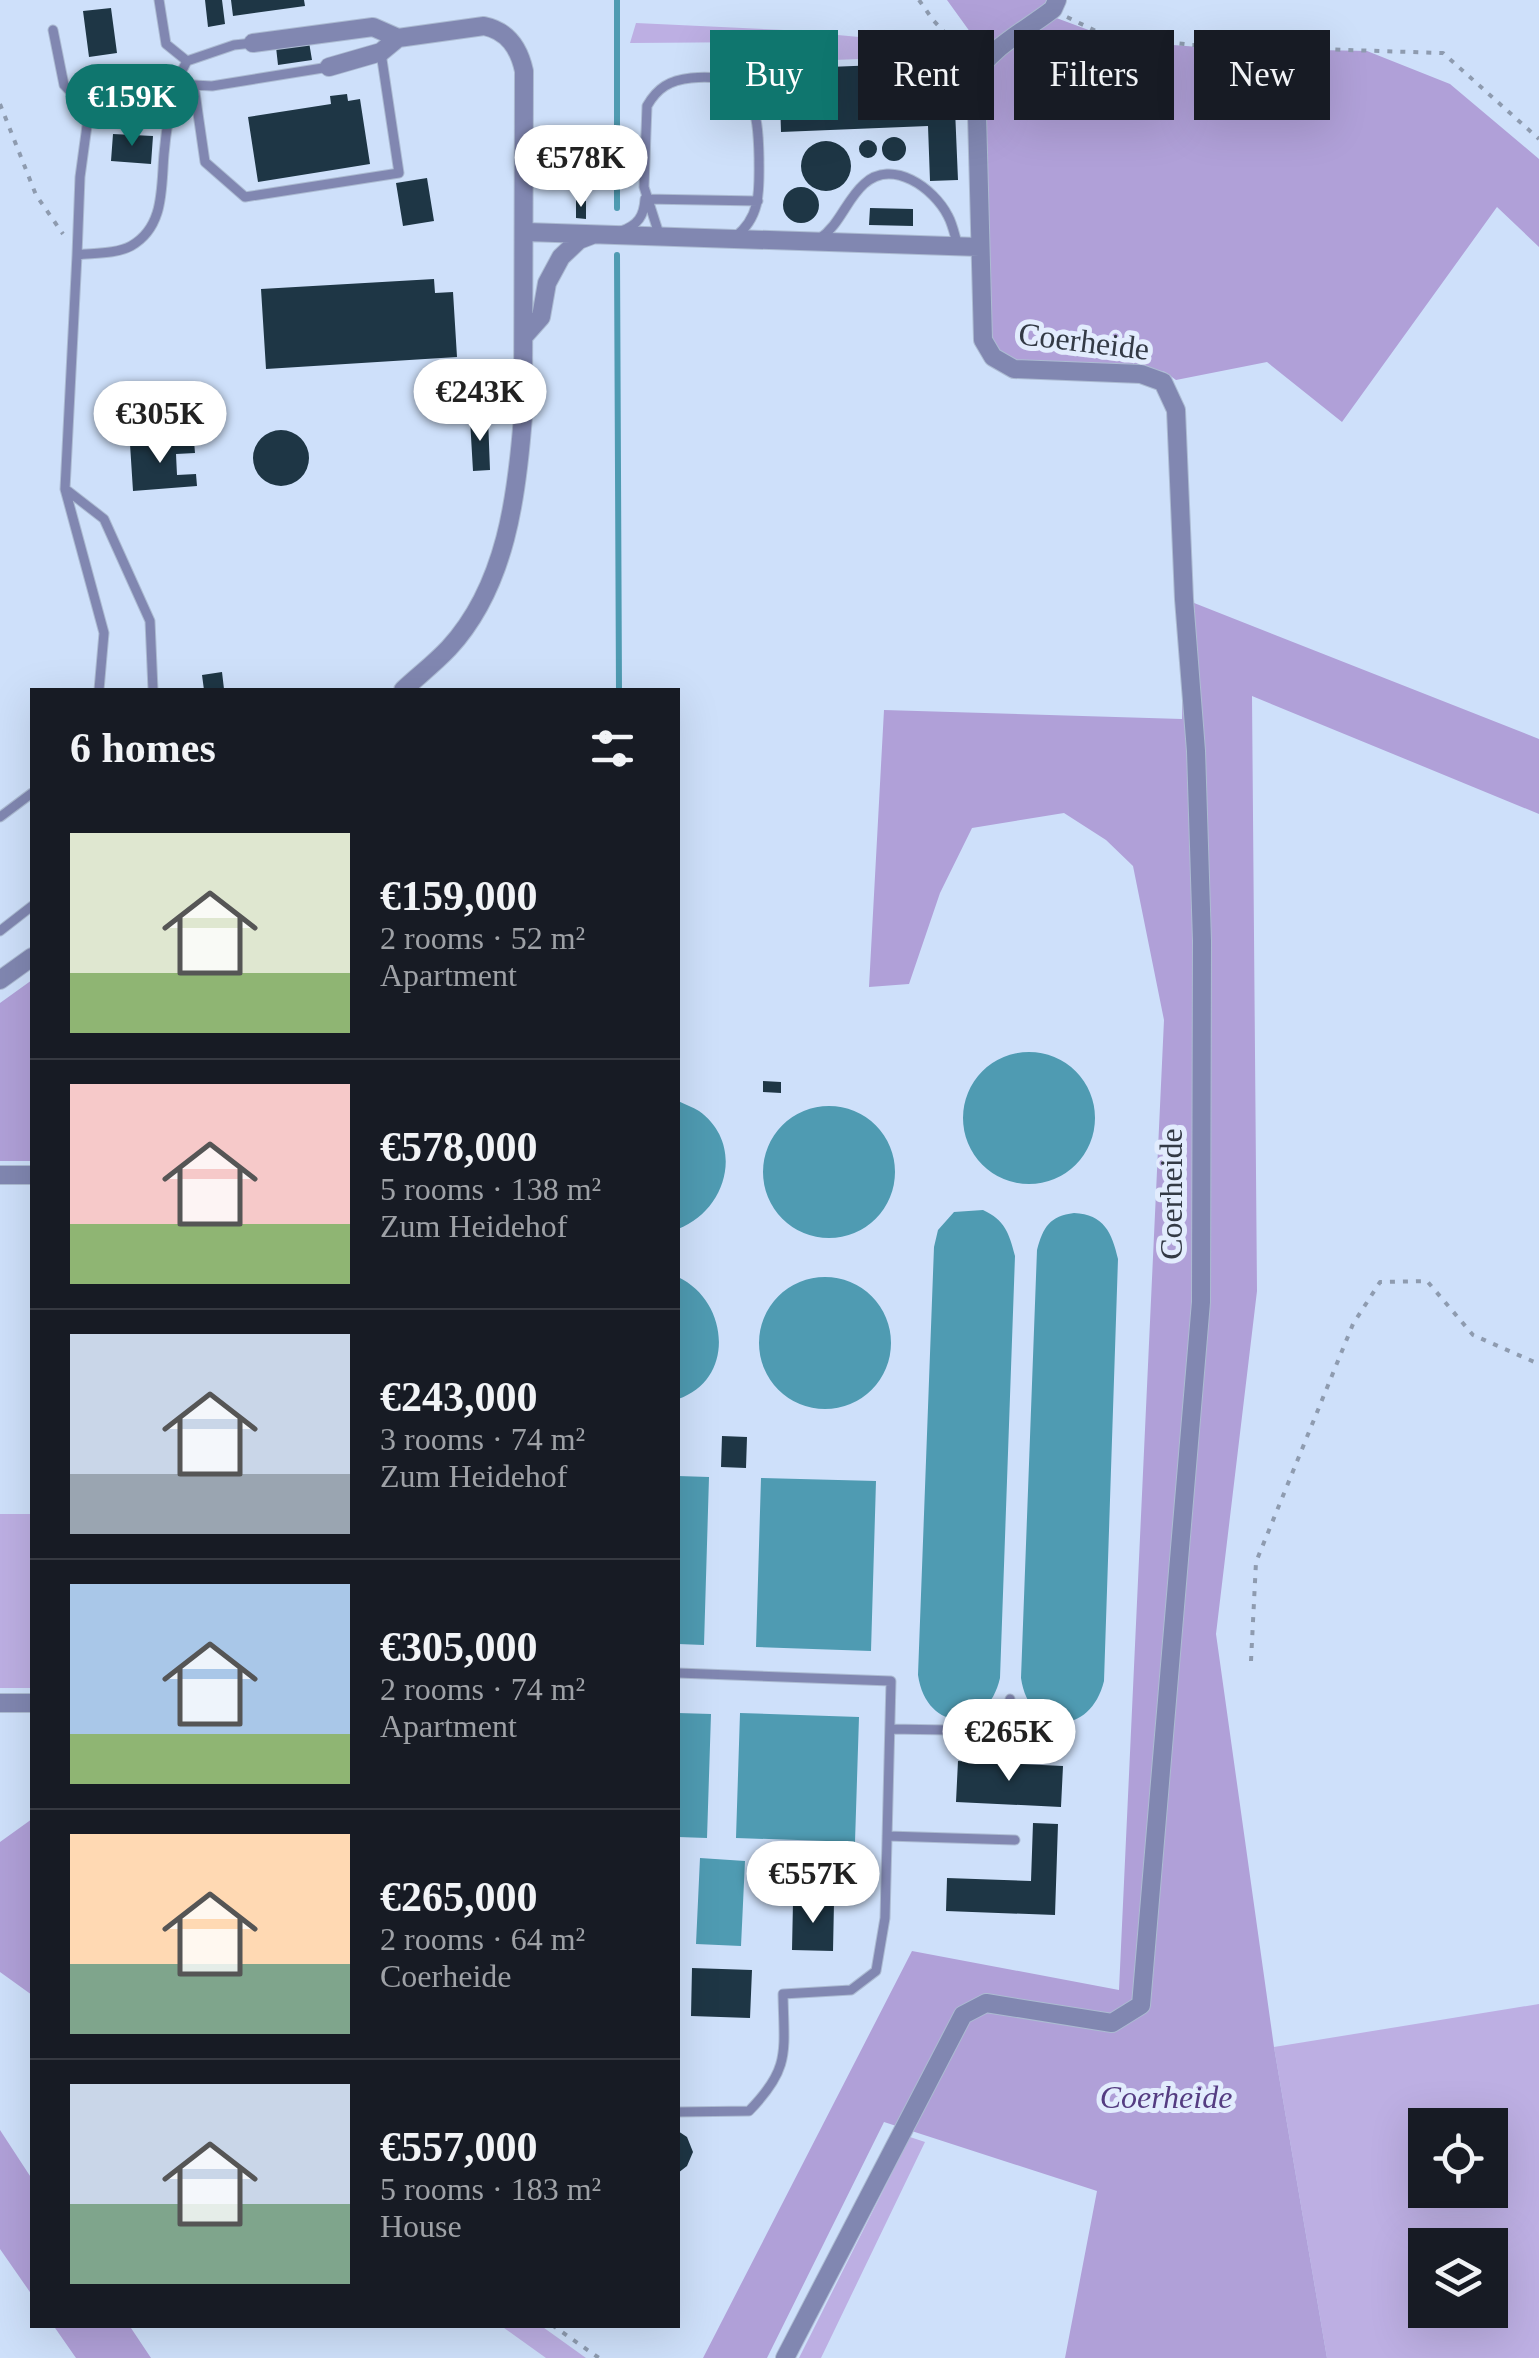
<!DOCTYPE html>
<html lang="en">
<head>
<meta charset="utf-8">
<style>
  :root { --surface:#171b24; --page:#20242c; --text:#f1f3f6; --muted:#9ea1a6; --line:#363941; --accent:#0f766e }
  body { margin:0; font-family:"Times New Roman",serif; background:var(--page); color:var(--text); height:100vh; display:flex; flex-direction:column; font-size:38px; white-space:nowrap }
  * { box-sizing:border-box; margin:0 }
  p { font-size:32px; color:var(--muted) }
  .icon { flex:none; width:55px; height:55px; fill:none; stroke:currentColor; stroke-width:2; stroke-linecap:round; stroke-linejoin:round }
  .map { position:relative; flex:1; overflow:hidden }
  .sheet { position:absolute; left:30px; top:688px; width:650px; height:1640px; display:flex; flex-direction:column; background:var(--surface); border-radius:0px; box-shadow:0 10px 40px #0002 }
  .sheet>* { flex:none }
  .banner { position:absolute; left:710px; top:30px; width:678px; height:90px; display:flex; gap:20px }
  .controls { position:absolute; left:1408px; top:2108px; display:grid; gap:20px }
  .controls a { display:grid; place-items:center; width:100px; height:100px; border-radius:0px; background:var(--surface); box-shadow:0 10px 40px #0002; font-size:50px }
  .price { position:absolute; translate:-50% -85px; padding:0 22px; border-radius:35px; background:#fff; color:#222; font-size:32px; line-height:65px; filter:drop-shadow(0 2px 5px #0008) }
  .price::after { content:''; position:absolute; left:50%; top:60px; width:30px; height:22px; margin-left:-15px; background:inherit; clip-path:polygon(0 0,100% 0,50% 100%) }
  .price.selected { background:var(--accent); color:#fff }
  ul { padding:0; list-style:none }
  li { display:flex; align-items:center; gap:30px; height:250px; padding:0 40px }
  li+li { border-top:2px solid var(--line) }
  li span { display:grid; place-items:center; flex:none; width:280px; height:200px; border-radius:0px; color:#555 }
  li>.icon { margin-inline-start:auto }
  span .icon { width:120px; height:120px; fill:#fffc; stroke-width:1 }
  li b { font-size:42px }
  h2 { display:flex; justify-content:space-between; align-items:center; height:120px; padding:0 40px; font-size:42px }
  .chip { padding:0 35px; border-radius:0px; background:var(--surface); box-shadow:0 10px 40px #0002; font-size:35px; line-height:90px }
  .chip.selected { background:var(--accent); color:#fff }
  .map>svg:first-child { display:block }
  .green { fill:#bdafe3; fill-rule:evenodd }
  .forest { fill:#b0a0d8 }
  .water { fill:#4f9bb2 }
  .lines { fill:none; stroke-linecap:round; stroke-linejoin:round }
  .stream { stroke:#4f9bb2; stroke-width:6 }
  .building { fill:#1e3645 }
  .lane-casing { stroke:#acbbd2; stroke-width:11 }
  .street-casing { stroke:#acbbd2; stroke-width:20 }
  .path { stroke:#8e9baf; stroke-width:4; stroke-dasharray:5 8; stroke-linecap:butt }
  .lane { stroke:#8187b1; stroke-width:9 }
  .street { stroke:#8187b1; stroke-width:18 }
  .labels { text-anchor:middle; stroke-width:10; stroke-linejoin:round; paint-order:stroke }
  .street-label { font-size:32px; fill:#333a45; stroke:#e2ecfd }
  .park-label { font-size:32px; font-style:italic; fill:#553d82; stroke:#e2ecfd }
</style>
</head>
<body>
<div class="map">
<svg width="1539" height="2358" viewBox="0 0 1539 2358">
  <rect width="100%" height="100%" fill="#cee0fa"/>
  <path class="green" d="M636,23l148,7 161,15 28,-9 10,7 -16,12 -187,7 -2,-20 -148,1z
    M0,1514h32v174h-32z
    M1539,2004v354h-212l-53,-311zM1425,2125h65v65h-65zM1425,2245h65v65h-65z
    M910,2137l15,5 -104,216h-22z
    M500,2325h40l46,33h-40z"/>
  <path class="forest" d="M947,0h107l-11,13 51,19 53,11 65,5 155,3 83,33 89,75v88l-42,-40 -155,215 -75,-60 -91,18 -11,-8 -24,-6 -127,-4 -23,-16 -5,-62 -3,-241 -10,-7z
    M1184,599l355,140v75l-287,-118 5,595 -41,343 58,413 53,311h-262l32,-167 -213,-69 -117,236h-64l209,-407 207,39 45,-970 -31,-154 -27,-26 -42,-27 -92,15 -32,65 -31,91 -40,3 15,-277 298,9z
    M32,980v181h-32v-158z
    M32,1819v176l-32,-23v-130z
    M0,2130l32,49v116l-32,-46z
    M53,2325h76l22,33h-75z"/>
  <path class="water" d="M963 1118a66 66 0 1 1 132 0a66 66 0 1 1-132 0Z
    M678,1101c6,3 15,6 21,10 47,34 27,100 -21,118z
    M763 1172a66 66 0 1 1 132 0a66 66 0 1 1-132 0Z
    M983,1210c22,10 26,23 32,46l-15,422c-13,57 -74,54 -82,-3l16,-428 4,-17 16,-18z
    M1074,1213c30,1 38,20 44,46l-14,422c-14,57 -75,54 -83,-3l16,-428c6,-23 13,-34 37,-37z
    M759 1343a66 66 0 1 1 132 0a66 66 0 1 1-132 0Z
    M678,1277c51,24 58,102 0,122z
    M678,1476l31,1 -5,168 -26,-1z
    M761,1478l115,3 -5,170 -115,-4z
    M678,1713l33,1 -4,124 -29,-1z
    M740,1713l119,4 -4,125 -119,-4z
    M700,1858l45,3 -4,85 -45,-2z"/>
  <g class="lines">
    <path class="stream" d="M617,0v208
      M617,255l2,435"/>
  </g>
  <path class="building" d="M205,0h17l3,24 -17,3z
    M231,0h73l1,6 -72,10z
    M111,8l6,45 -28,4 -6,-46z
    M309,42l3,18 -34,5 -2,-18z
    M953,62l5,118 -28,1 -2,-55 -147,6 -2,-63z
    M347,94l1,7 12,-2 10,65 -112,18 -10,-65 83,-13 -1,-8z
    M113,134l40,2 -2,28 -40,-3z
    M882 149a12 12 0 1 1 24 0a12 12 0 1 1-24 0Z
    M859 149a9 9 0 1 1 18 0a9 9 0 1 1-18 0Z
    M801 166a25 25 0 1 1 50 0a25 25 0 1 1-50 0Z
    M427,178l7,43 -31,5 -7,-43z
    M783 205a18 18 0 1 1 36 0a18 18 0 1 1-36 0Z
    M576,200l10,1v18l-10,-1z
    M870,208l43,1v17l-44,-1z
    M434,279l1,14 18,-1 4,65 -191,12 -5,-80z
    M488,418l2,52 -17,1 -3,-52z
    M253 458a28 28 0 1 1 56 0a28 28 0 1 1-56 0Z
    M194,441l1,12 -19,1 1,21 19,-1 1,12 -64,5 -3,-47z
    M222,672l2,17 -20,1 -2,-15z
    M763,1081l18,1v11l-18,-1z
    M722,1436l25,1 -1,31 -25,-1z
    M958,1761l105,5 -2,41 -105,-5z
    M1033,1823l25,1 -3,91 -109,-4 1,-33 84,3z
    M793,1902h41l-1,49 -41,-1z
    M692,1968l60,2 -2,48 -59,-2z
    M678,2131l9,6 6,15 -6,14 -9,7z"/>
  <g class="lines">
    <g class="lane-casing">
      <path id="lane" d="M159,0l7,44 21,17
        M53,30l11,55 25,26
        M253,43l-19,2 -47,16 -12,23 37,2 117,-19
        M194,86l11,76 40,35 154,-24 -18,-120
        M621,231c17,-6 23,-15 24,-32l113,2
        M660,237l-16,-50 3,-81c10,-18 23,-26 44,-28 62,-7 67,30 68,80 0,31 3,58 -24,79
        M819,239c21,-14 27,-39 45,-55 28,-26 70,4 84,32 5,9 7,21 10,30
        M77,255l3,-78 9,-66 86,-27c-5,23 -9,47 -11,70 -3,33 1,73 -33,92 -15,8 -37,7 -54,9l-12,234 39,144 -5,57
        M68,491l36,28 46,102 3,69
        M0,817l32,-24
        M0,931l32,-25
        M678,1673l213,8 -6,237 -9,53 -25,19 -68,4c1,58 8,74 -34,117l-71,1
        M890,1729l118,2 2,-32
        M887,1836l128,4"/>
    </g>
    <g class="street-casing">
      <path id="street" d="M253,43l120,-16 25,11
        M329,67l52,-15 17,-14 86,-12c24,5 35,22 40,45l-1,345c-6,80 -17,170 -74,232 -14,15 -31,28 -46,42
        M526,232l453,15
        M525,335l16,-18 6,-34 14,-26 18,-17 13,-5
        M0,980l32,-23
        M0,1175h32
        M0,1703h32
        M785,2358l178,-343 23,-12 126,20 29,-18 60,-703 1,-361 -6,-190 -12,-152 -8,-189 -13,-28 -22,-8 -127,-5 -21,-12 -10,-17 -7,-263c8,-26 55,-50 77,-68l4,-9"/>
    </g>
    <path class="path" d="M919,0l14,20 35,37
      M1067,17l35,17 90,11 251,8 96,86
      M0,104l36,91 27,39
      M1251,1661l5,-99 97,-238 27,-42 47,-1 46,54 66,29
      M552,2325l47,33"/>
    <use href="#lane" class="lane"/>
    <use href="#street" class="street"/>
  </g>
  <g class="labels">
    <g class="street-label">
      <text transform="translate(1084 341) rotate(7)" y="11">Coerheide</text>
      <text transform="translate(1171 1194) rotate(-90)" y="11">Coerheide</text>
    </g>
    <g class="park-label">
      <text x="1166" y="2108">Coerheide</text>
    </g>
  </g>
</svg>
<div class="controls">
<a><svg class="icon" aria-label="locate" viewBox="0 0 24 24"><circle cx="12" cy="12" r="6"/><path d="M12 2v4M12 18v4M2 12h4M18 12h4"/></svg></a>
<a><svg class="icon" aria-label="layers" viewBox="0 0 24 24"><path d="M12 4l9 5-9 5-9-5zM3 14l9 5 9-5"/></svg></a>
</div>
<b class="price selected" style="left:132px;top:149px">€159K</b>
<b class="price" style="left:581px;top:210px">€578K</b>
<b class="price" style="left:480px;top:444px">€243K</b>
<b class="price" style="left:160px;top:466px">€305K</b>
<b class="price" style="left:1009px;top:1784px">€265K</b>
<b class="price" style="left:813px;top:1926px">€557K</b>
<div class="banner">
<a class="chip selected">Buy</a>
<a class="chip">Rent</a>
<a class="chip">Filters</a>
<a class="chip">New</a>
</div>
<section class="sheet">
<h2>6 homes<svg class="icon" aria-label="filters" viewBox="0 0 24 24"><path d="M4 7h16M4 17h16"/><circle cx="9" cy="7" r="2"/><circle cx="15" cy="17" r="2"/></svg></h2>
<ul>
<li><span style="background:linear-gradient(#dfe7d0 70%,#8fb573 0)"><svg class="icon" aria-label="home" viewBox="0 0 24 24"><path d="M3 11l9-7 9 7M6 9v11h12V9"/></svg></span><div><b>€159,000</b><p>2 rooms · 52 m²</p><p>Apartment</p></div></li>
<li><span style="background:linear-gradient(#f6c9c9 70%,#8fb573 0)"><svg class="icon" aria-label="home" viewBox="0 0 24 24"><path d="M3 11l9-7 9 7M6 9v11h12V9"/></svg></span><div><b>€578,000</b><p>5 rooms · 138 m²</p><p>Zum Heidehof</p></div></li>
<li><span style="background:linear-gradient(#c9d6e8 70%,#9aa5b1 0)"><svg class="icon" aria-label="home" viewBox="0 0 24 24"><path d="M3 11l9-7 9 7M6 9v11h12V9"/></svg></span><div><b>€243,000</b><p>3 rooms · 74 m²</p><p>Zum Heidehof</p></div></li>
<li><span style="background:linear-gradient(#a9c7e8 75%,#8fb573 0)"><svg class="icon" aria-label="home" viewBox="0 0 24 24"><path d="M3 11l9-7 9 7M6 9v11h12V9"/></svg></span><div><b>€305,000</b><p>2 rooms · 74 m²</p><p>Apartment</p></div></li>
<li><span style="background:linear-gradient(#ffd9b3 65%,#7fa58c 0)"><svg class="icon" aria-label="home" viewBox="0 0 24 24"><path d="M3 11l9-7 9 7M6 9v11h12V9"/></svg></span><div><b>€265,000</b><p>2 rooms · 64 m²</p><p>Coerheide</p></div></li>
<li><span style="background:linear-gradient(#c9d6e8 60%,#7fa58c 0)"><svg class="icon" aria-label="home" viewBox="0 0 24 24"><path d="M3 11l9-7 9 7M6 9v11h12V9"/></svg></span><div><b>€557,000</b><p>5 rooms · 183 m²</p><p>House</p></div></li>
</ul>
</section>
</div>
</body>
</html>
